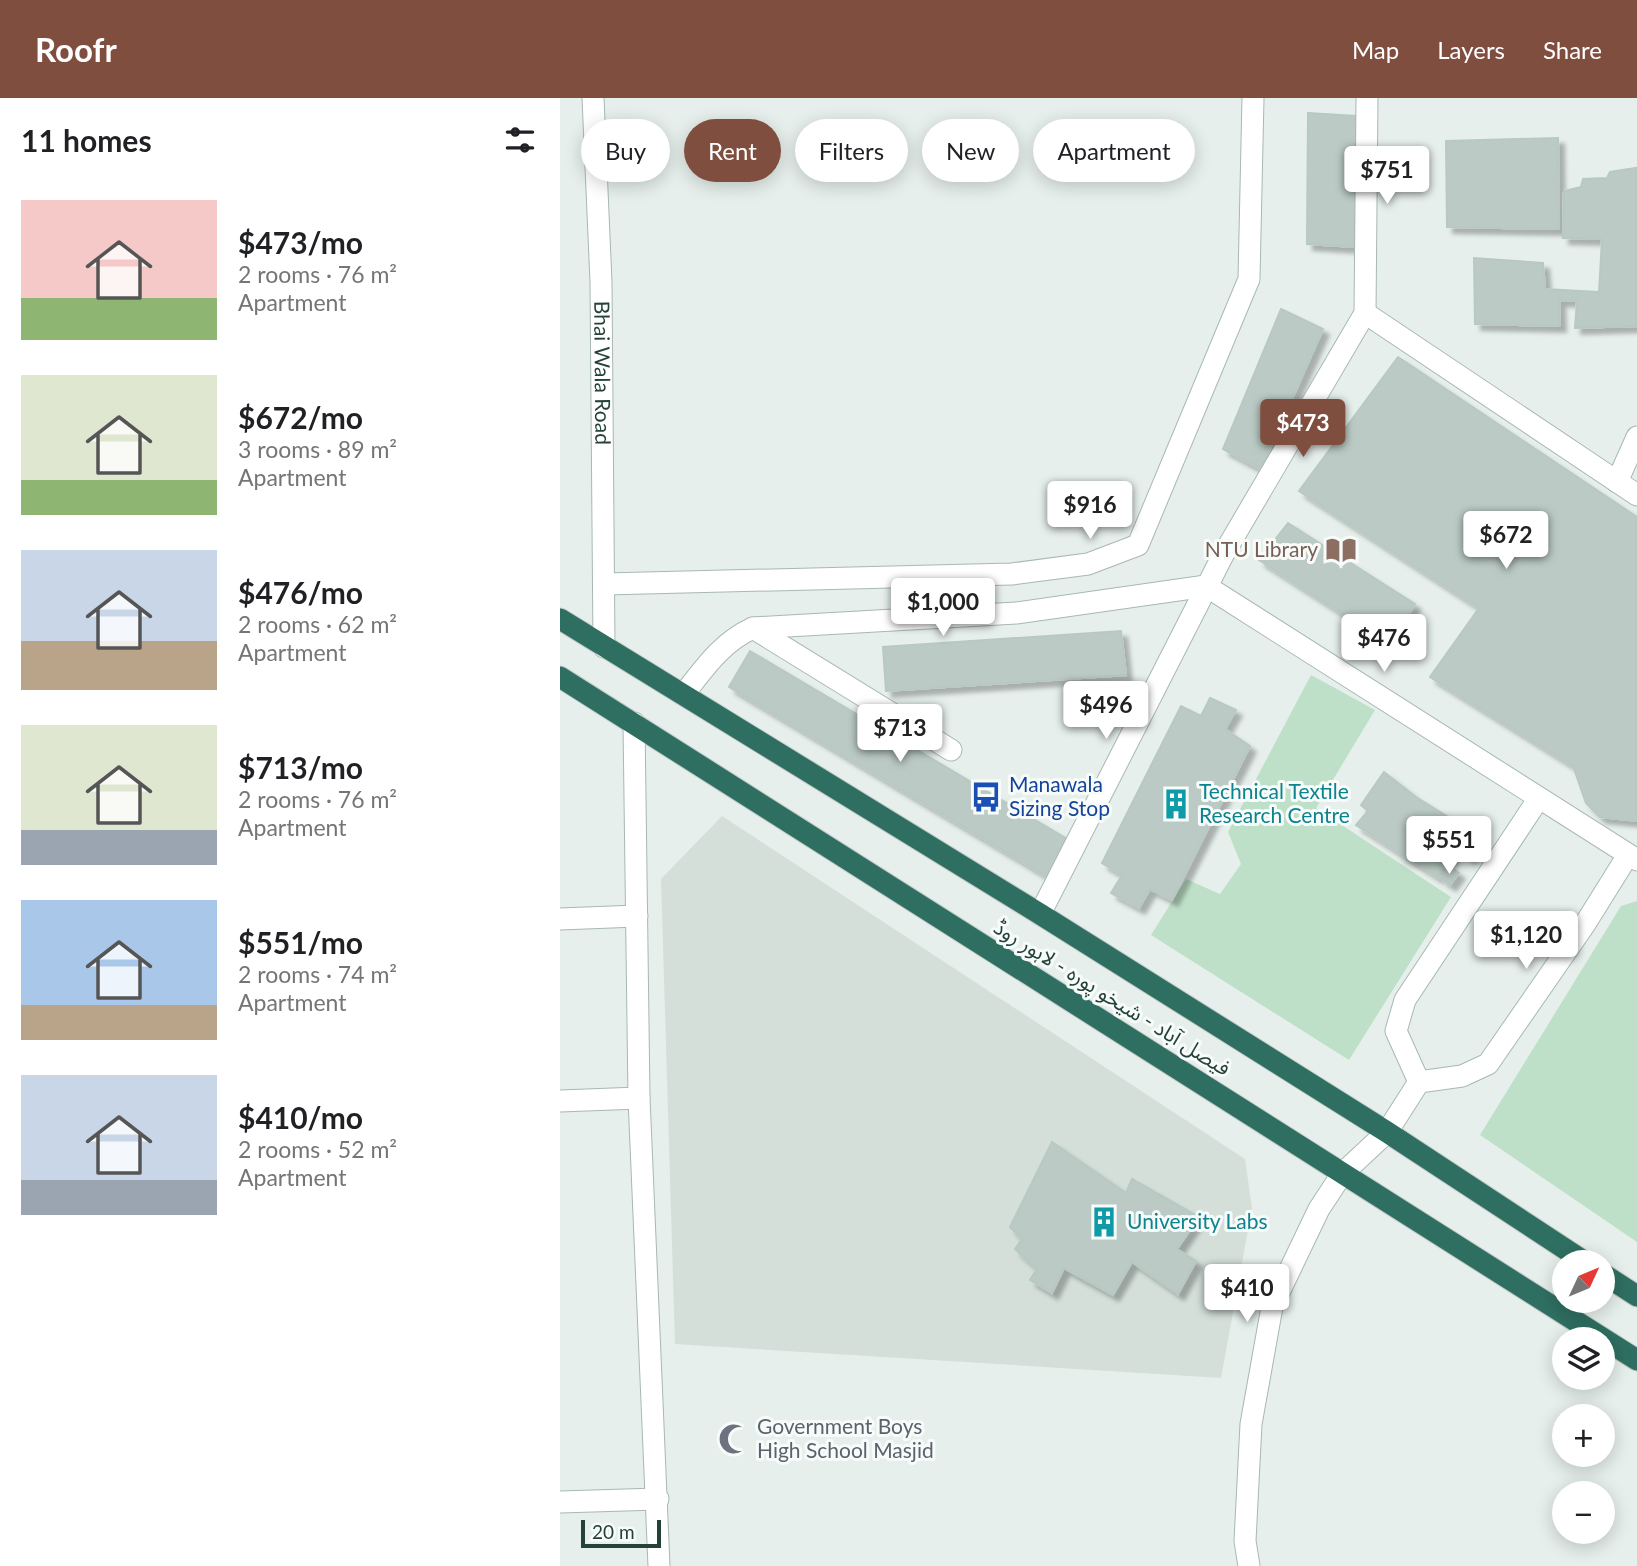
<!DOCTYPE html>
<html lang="en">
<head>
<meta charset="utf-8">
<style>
  :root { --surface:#fff; --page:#f6f6f6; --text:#202124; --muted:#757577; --accent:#7f4e3f }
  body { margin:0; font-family:Lato,"Noto Sans Arabic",sans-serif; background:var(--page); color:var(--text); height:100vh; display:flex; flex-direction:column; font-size:26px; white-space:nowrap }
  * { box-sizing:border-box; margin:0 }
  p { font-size:23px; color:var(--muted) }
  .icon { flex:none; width:38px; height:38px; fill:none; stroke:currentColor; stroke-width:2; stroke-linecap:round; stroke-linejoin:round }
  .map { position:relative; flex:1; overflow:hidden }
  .side { display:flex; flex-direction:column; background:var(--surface); width:560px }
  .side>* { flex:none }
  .hud { position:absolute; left:21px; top:21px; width:665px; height:63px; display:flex; gap:14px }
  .needle { width:46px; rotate:46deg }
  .tools { position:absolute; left:992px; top:1152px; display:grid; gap:14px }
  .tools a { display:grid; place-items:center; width:63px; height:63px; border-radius:50%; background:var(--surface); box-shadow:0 4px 18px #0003; font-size:35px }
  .scale { position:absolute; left:21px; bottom:18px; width:80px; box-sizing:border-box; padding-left:7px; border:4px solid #24423a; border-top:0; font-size:19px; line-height:24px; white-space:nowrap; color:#24423a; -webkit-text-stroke:5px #f7fbf9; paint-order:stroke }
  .price { position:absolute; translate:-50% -60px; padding:0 16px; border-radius:7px; background:#fff; color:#222; font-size:23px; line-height:46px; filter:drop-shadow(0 2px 4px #0008) }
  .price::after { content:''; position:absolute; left:50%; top:42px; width:21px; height:16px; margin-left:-10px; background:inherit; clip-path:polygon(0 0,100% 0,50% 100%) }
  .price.selected { background:var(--accent); color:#fff }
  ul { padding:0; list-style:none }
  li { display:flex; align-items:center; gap:21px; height:175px; padding:0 21px }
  li span { display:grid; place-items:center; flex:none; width:196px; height:140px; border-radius:0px; color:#555 }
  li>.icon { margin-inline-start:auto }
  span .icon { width:84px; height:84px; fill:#fffc; stroke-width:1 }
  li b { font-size:30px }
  h2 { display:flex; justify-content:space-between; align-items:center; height:84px; padding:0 21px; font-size:30px }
  .tag { padding:0 24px; border-radius:32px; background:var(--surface); box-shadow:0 4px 18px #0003; font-size:24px; line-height:63px }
  .tag.selected { background:var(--accent); color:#fff }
  header { display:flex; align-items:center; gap:42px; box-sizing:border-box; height:98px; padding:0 35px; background:var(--accent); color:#fff }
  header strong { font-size:33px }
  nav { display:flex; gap:38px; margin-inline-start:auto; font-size:24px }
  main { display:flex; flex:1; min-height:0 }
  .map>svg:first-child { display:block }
  .built { fill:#d4dfda }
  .green { fill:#bfe0c8 }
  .building { fill:#bbcac4; stroke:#b8c9c2; stroke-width:2; filter:url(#shadow) }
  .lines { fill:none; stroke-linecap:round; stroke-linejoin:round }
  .street-casing { stroke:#a8b8b2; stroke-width:23 }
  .highway-casing { stroke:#c2cac8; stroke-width:23 }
  .street { stroke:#fff; stroke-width:21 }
  .highway { stroke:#2f6f62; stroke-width:21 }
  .labels { text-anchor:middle; stroke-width:6; stroke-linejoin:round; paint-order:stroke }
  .street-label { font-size:21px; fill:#24423a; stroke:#f7fbf9 }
  .education-label { font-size:21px; fill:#785e54; stroke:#f7fbf9; text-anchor:end }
  .transit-label { font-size:21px; fill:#164399; stroke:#f7fbf9; text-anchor:start }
  .culture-label { font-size:21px; fill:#0d838f; stroke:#f7fbf9; text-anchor:start }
  .worship-label { font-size:21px; fill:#5b616d; stroke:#f7fbf9; text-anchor:start }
</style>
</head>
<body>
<header>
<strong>Roofr</strong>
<nav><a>Map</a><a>Layers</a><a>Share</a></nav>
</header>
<main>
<section class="side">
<h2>11 homes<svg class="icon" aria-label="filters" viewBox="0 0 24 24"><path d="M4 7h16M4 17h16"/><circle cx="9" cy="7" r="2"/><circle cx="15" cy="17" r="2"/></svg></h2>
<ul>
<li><span style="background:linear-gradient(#f6c9c9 70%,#8fb573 0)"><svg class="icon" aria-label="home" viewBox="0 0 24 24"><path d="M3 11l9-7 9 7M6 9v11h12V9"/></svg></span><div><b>$473/mo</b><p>2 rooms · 76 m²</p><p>Apartment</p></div></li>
<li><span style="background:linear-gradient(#dfe7d0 75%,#8fb573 0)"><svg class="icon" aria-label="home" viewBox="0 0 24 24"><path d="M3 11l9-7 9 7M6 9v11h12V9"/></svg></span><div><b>$672/mo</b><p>3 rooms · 89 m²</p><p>Apartment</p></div></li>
<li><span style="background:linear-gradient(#c9d6e8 65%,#b9a48a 0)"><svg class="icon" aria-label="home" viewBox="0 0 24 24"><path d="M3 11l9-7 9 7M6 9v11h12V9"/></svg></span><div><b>$476/mo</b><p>2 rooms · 62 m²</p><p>Apartment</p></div></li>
<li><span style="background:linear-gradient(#dfe7d0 75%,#9aa5b1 0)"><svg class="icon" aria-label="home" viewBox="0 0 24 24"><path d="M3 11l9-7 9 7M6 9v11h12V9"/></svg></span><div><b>$713/mo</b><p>2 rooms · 76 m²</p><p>Apartment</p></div></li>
<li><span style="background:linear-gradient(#a9c7e8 75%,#b9a48a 0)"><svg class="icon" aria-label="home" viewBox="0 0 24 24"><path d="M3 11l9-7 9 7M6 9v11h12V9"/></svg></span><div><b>$551/mo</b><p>2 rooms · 74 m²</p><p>Apartment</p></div></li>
<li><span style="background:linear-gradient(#c9d6e8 75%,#9aa5b1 0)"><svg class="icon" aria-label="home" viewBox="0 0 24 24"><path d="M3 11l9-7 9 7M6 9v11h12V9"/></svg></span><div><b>$410/mo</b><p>2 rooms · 52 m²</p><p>Apartment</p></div></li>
</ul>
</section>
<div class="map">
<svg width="1077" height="1468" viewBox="0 0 1077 1468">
  <defs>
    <filter id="shadow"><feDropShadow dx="6" dy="6" stdDeviation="2" flood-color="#0004"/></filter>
  </defs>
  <rect width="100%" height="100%" fill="#e6efeb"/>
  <path class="built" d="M162,718l523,343 7,49 -31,170 -546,-34 -14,-465z"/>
  <path class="green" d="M751,577l64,35 -59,98 135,89 -102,163 -198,-125 35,-56 34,15 21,-30 -13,-32z
    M1077,803v341l-157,-107 141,-229z"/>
  <path class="building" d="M748,15l48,3 -2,131 -47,-3z
    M998,40l1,91 -112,-2 -1,-86z
    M1076,70l1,158 -62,2 2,-27 -18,-1 1,26 -85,-2 -1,-66 69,5 2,26 54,3 3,-53 -39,-1 1,-47 17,-4 2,-8 24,-1 3,-6z
    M721,211l42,20 -62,140 -38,-20z
    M838,259l239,160v304l-37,-4 -14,-14 -13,-37 -143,-89 49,-69 -180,-117z
    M728,425l127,81 -25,40 -131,-84z
    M561,533l5,44 -240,16 -3,-44z
    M190,553l319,189 -21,37 -319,-190z
    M650,600l26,12 -11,19 25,17 -78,154 -22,-11 -11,19 -28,-15 11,-18 -20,-12 79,-157 20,10z
    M824,674l32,25 66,41 -13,19 -12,-9 -20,29 -81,-52 12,-14 -7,-6z
    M889,768l10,7 -9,12 -10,-7z
    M492,1044l74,51 6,-14 67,38 -22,32 19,12 -18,33 -46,-32 -19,33 -49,-27 -12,25 -22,-13 7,-11 -22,-20 7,-10 -12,-12z"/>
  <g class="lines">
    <g class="street-casing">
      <g id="street">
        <path id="s1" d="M33,0l8,184 3,365"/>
        <path d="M805,215l272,182"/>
        <path d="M1057,384l20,-45"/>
        <path d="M45,486l407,-10 76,-10 50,-19 111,-266 4,-181"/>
        <path d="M193,530l198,122"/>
        <path d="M124,596c21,-27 38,-52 69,-66l263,-15 190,-27 431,274"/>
        <path d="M74,625l5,375 20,468"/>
        <path d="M480,816l183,-359 142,-242 2,-215"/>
        <path d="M0,821l77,-3"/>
        <path d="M859,984l-23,-51 9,-31 134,-202"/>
        <path d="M0,1003l79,-3"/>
        <path d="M0,1404l98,-3"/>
        <path d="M689,1468l-4,-25 6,-117 21,-117 47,-98 23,-35 45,-42 32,-50 43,-6 26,-12 97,-140 43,-69"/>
      </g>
    </g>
    <g class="highway-casing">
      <path id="highway" d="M0,521l480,295 347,218 198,130
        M0,579l1077,683
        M1043,1176l34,22"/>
    </g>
    <use href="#street" class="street"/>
    <use href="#highway" class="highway"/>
  </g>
  <defs>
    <g id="library-bare" transform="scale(2.415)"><path d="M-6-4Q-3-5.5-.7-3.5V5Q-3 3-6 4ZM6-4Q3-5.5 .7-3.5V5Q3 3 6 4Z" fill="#8d6e63" stroke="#f7fbf9" stroke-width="2.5" paint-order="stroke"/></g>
    <g id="bus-bare" transform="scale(2.415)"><path d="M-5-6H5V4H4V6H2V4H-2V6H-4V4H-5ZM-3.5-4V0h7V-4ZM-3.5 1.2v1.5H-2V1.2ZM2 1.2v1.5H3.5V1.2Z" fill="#1a4fb4" stroke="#f7fbf9" stroke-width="2.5" paint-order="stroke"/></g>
    <g id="building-bare" transform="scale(2.415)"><path d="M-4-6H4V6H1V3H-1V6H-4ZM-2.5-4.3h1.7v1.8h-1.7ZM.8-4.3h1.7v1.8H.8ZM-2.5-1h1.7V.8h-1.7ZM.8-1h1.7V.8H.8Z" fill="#0f9aa8" stroke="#f7fbf9" stroke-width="2.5" paint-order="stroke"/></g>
    <g id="mosque-bare" transform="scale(2.415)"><path d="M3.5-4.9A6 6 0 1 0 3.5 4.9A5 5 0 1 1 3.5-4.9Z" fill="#6b7280" stroke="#f7fbf9" stroke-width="2.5" paint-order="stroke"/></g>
  </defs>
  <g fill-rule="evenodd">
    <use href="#library-bare" x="781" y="452"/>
    <use href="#bus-bare" x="426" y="699"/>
    <use href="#building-bare" x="616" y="706"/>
    <use href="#building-bare" x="544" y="1124"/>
    <use href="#mosque-bare" x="174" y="1341"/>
  </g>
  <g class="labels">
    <g class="street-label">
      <text dy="7" stroke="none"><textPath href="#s1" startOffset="275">Bhai Wala Road</textPath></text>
      <text transform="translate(552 900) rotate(32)" y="7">فیصل آباد - شیخو پورہ - لاہور روڈ</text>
    </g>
    <g class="education-label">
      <text x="758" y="459">NTU Library</text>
    </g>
    <g class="transit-label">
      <text x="449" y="694">Manawala<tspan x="449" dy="24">Sizing Stop</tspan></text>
    </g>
    <g class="culture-label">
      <text x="639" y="701">Technical Textile<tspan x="639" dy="24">Research Centre</tspan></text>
      <text x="567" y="1131">University Labs</text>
    </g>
    <g class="worship-label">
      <text x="197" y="1336">Government Boys<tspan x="197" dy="24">High School Masjid</tspan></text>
    </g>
  </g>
</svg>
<div class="tools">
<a><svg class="needle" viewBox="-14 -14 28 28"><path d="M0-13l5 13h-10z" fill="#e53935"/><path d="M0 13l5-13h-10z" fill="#757577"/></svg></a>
<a><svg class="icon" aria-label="layers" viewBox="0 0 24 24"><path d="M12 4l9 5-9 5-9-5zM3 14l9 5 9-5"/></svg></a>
<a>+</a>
<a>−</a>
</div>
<div class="scale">20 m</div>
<b class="price" style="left:827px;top:108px">$751</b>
<b class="price selected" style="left:743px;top:361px">$473</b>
<b class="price" style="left:530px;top:443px">$916</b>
<b class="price" style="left:946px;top:473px">$672</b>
<b class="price" style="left:383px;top:540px">$1,000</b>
<b class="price" style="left:824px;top:576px">$476</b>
<b class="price" style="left:546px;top:643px">$496</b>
<b class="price" style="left:340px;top:666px">$713</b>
<b class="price" style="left:889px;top:778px">$551</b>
<b class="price" style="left:966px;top:873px">$1,120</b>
<b class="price" style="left:687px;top:1226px">$410</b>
<div class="hud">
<a class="tag">Buy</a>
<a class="tag selected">Rent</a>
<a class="tag">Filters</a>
<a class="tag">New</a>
<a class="tag">Apartment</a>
</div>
</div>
</main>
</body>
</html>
